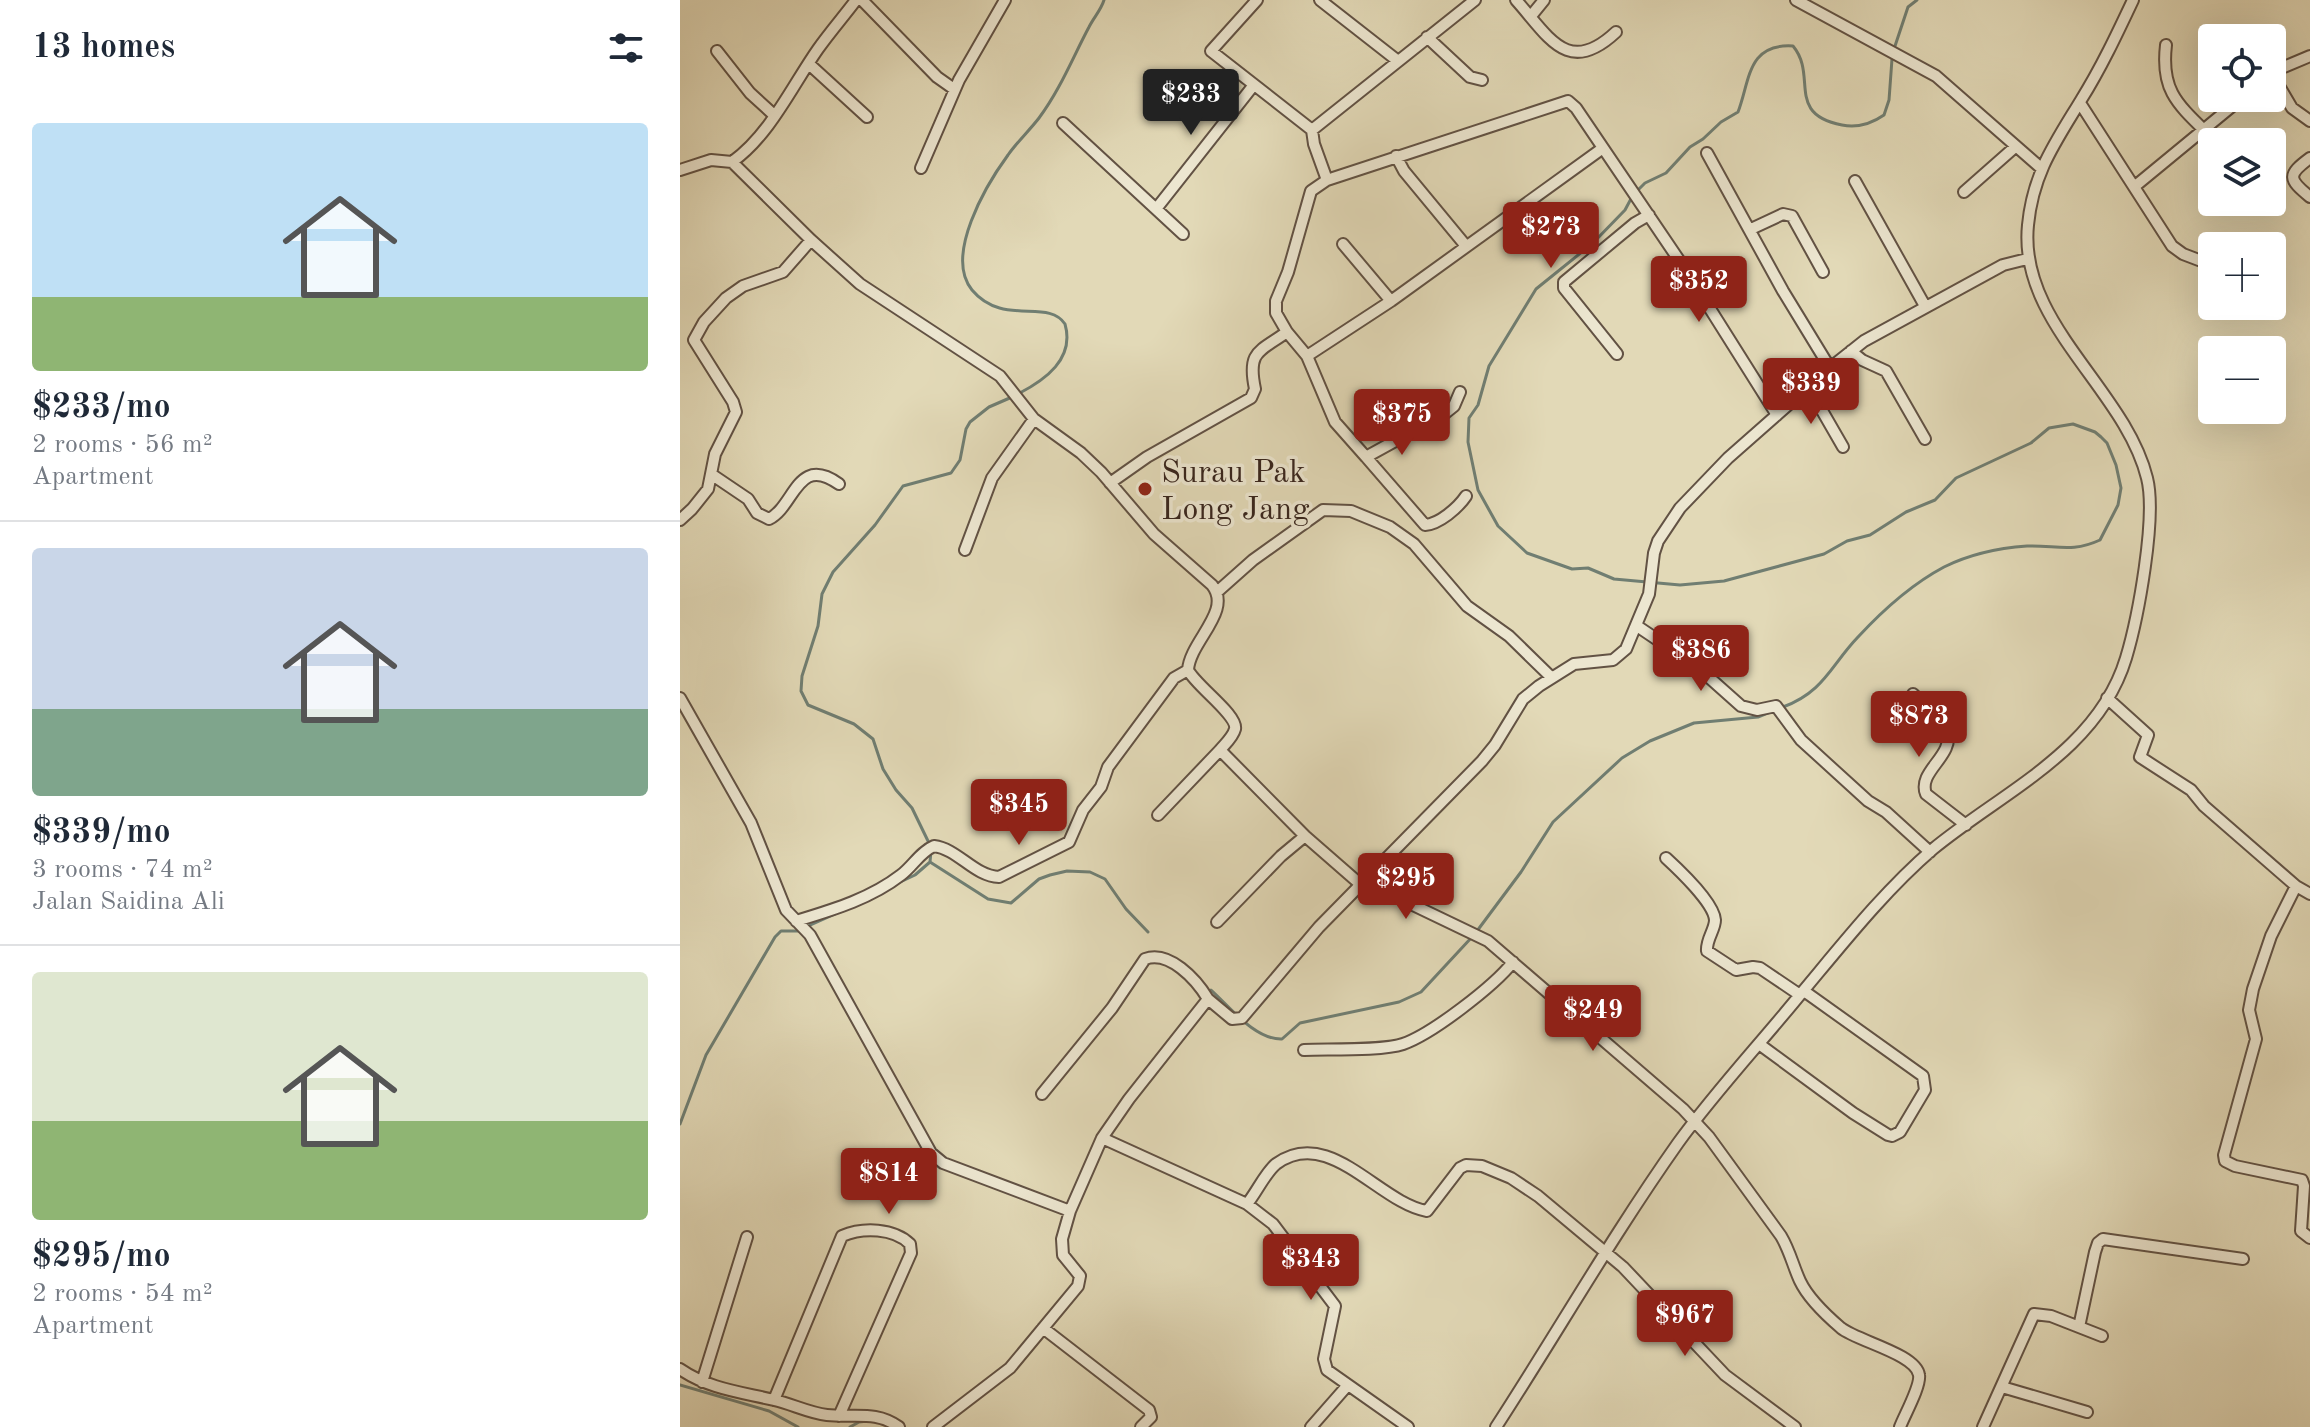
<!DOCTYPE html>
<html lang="en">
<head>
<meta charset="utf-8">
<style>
  :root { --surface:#fff; --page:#f2f2f3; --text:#1f2937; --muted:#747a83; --line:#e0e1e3; --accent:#8f2418 }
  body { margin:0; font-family:"Old Standard TT",serif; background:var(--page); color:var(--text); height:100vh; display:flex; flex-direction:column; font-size:30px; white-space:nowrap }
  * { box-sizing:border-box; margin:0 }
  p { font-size:26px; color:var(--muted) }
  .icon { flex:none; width:44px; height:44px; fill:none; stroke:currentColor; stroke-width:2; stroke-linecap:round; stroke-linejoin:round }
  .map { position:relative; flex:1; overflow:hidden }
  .side { display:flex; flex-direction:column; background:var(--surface); width:680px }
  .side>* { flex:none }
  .controls { position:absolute; left:1518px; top:24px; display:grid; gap:16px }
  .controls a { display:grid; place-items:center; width:88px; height:88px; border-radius:8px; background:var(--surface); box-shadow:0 8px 32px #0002; font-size:40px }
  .price { position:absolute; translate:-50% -68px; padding:0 18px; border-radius:8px; background:var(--accent); color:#fff; font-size:26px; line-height:52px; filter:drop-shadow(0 2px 4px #0008) }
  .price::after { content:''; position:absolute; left:50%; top:48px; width:24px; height:18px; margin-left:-12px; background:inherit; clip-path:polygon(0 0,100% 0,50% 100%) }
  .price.active { background:#222; color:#fff }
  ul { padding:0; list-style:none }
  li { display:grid; align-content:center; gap:16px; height:424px; padding:0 32px }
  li+li { border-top:2px solid var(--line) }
  li span { display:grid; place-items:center; height:248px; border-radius:8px; color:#555 }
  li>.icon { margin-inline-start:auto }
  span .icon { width:144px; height:144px; fill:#fffc; stroke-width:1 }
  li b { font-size:34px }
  h2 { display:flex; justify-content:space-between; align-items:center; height:96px; padding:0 32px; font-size:34px }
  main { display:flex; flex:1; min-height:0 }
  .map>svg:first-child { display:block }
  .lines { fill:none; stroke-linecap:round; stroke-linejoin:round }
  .stream { stroke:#707e72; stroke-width:3 }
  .minor-casing { stroke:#625244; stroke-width:14 }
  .minor { stroke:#ece6d0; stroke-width:10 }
  .poi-dot { fill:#8f2418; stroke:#ece6d0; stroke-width:3 }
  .labels { text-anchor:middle; stroke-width:7; stroke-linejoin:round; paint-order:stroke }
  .poi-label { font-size:32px; fill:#38251d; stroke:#ece6d0; text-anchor:start }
</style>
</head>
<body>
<main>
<section class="side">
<h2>13 homes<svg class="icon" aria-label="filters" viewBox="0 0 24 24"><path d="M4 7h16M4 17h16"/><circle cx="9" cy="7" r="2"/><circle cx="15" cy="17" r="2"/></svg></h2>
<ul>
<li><span style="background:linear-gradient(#bfe0f5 70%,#8fb573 0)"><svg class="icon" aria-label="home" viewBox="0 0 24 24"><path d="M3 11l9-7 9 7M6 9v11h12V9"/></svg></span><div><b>$233/mo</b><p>2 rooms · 56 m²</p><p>Apartment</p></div></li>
<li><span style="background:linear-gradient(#c9d6e8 65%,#7fa58c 0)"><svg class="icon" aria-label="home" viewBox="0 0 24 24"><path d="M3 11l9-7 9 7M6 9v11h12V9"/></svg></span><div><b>$339/mo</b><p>3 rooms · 74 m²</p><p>Jalan Saidina Ali</p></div></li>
<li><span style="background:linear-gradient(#dfe7d0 60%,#8fb573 0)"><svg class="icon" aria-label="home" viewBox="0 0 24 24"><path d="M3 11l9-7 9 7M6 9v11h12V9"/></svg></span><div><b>$295/mo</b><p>2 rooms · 54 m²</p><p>Apartment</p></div></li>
</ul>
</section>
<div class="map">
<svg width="1630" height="1427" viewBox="0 0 1630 1427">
  <rect width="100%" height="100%" fill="#e2d9b7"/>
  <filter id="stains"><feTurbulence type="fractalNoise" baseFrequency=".0025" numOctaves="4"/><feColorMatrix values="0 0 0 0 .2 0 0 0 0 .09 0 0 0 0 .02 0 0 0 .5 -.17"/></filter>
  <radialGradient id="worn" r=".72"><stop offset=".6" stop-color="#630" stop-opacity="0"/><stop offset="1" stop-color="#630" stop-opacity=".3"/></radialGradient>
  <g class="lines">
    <path class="stream" d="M1215,46l13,-39 9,-7
      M959,189l6,-6 21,-10 24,-26 13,-8 18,-17 17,-10c12,-31 9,-69 55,-66 25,30 -8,68 49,79 15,3 29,-1 42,-10l5,-15 3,-41
      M953,195l-8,15 -32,33 -57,46 -47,77 -11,39 -9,13 -1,24 10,48 20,36 29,27 45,16 16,-1 26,11 66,6 44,-4 100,-27 23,-13 23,-6 36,-23 29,-12 21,-22 75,-35 18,-15 24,-4 22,8 6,5 6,6 9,22 5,23 -3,17 -18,35c-28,13 -44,5 -73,6 -28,2 -57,8 -83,21 -32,17 -61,43 -86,70 -27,28 -34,55 -75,70
      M338,394c27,-14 57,-35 47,-70 -17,-26 -62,3 -93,-34 -28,-34 14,-105 36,-135 9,-13 21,-24 31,-37 21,-28 34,-61 50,-91 5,-10 12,-17 15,-27
      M248,841l-16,-33 -16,-18 -13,-21 -10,-30 -19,-15 -46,-19 -7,-14 1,-15 16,-50 4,-32 11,-22 42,-47 28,-39 48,-13 9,-13 6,-31 4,-7 19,-15 23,-10
      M250,862l58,37 23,4 28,-24 11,-4 17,-4 23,1 15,7 21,30 22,23
      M216,884l19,-9 15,-13 1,-11
      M126,927l29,-13
      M797,931l44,-59 32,-50 69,-64 28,-17 44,-18 64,-6 12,-5
      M531,990c19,17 44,50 71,49l18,-16 99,-21 22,-10 51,-55
      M0,1124l26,-69 69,-118 6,-6h18
      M0,1385l89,26 29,16
      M170,1427l9,-5 9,-1"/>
    <g class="minor-casing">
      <path id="minor" d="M182,0l75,77 17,12
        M577,0l-46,51 101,79
        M640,0l78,61
        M836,0c33,37 52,77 100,32
        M1116,0l140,76 105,92
        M851,16l13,-16
        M747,37l43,40 12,3
        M1486,45c-5,43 9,57 39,86
        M37,51l33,42 24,22
        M129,64l58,53
        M1592,72l38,-16
        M1592,74l20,34 18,13
        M1400,103l92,143 11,8 21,8
        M383,123l120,111
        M1027,153l76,138 47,77
        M716,156l8,15 62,75
        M1630,158c-23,17 -22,21 0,39
        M52,162c38,-27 60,-76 86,-113 12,-17 26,-33 38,-49
        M241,168l38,-88 46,-80
        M0,170l31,-10 21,2 79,78 49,44 140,92 34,43 47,34 20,19 53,62 58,51c21,26 -22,56 -24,85 8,16 50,45 47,59 -2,8 -10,15 -15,21l85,86 55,48
        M647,180l-13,-36 -2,-14 163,-130
        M1175,181l70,125
        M1454,187l108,-89
        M1284,192l51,-45
        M476,209l97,-123
        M1071,229l32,-15 9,2 31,56
        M663,244l48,57
        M607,332l-11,-19v-12l12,-29 23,-81 16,-11 241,-79 8,7 109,161 92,146
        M1171,351l11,9 24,11 39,68
        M937,354l-53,-66v-6l71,-59 14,-8
        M627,356l84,-55 212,-153
        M1129,388l34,59
        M686,457l59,68c14,-1 33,-17 41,-29
        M31,474l37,25 9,14 12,6c26,-13 28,-65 70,-35
        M430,483l37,-26 104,-59 4,-9c-8,-38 4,-37 32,-57l20,24 28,66 31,35 78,-43 10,-8 6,-14
        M0,520l12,-11 16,-20 7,-35 21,-42 -3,-10 -39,-62 10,-18 22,-24 17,-12 40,-14 28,-32
        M285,550l27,-72 42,-59
        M537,592l36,-32 70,-50 28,1 39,16 24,17 53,62 42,30 42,41
        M957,626l58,39 46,41 16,4 19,-4 25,34 67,61 18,11 44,40
        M1233,694c10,10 29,23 34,37 8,25 -30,40 -21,63l40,31
        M0,698l71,125 35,87 24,25 121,218 12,10 127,48
        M1427,698l41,37 -8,22 51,33 13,16 92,80 14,8
        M478,815l62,-65
        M986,858c12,11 48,45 49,62 0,10 -9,19 -8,31l29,19 17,-3 7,1 40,27
        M683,881l125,60 195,168 26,28 72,99c9,15 12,30 19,45 8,17 27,35 41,47 16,13 75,26 78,47 2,11 -15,41 -19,52
        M1616,886l-25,50 -18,53 -4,21 7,29 -32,116 1,6 10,5 67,14 2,6 -3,45 9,7
        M116,921c36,-11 74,-22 105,-46 12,-9 19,-23 33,-29 24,3 40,30 65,31l70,-35 14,-32 18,-23 7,-20 66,-89 14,-8
        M537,922l64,-66 24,-20
        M1079,1044l94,69 35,22 4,1 8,-4 25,-42 -2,-14 -119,-85
        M624,1050c25,-1 78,1 99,-6 29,-10 91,-58 110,-82
        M362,1094l70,-86 33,-49c24,-9 51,20 63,40
        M422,1138l145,66 26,20 62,82 -11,53 3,11 81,57
        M567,1204c9,-11 19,-32 29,-40 53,-39 103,39 151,47l33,-43 6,-3 16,1 29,12 27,18 85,71 102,108 70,52
        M1399,1327l16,-75 3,-9 5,-4 140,20
        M363,1328l106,82 2,7 -10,10
        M0,1369c29,20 61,23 94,31 18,4 35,13 53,15 27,3 49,-5 72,12
        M22,1382l45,-145
        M1322,1387l85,25
        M94,1400l68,-164c21,-9 52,-8 68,8l1,9 -72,163
        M253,1427l77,-59 68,-82 2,-10 -17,-21 -1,-16 8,-28 32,-73 27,-39 79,-100 24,20 10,-1 77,-91 163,-166 13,-16 28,-46 16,-13 35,-22 39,-4 13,-11 23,-55 5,-41 4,-12 22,-33 48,-50 102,-90 34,-27 139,-76 24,-6
        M631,1427l36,-41
        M816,1427c61,-94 117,-192 182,-284 37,-51 81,-98 121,-147 42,-50 84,-104 134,-147 69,-57 165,-98 193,-191 12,-40 31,-141 21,-180 -22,-89 -129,-155 -119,-253 5,-52 27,-82 53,-125 20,-32 36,-66 52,-100
        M1303,1427l51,-113 17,2 51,20"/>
    </g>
    <use href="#minor" class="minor"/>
  </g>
  <circle class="poi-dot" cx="465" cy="489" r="8"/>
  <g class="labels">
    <g class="poi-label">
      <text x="481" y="482">Surau Pak<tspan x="481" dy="37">Long Jang</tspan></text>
    </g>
  </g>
  <rect width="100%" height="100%" filter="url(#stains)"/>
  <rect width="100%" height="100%" fill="url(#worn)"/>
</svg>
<div class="controls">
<a><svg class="icon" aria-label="locate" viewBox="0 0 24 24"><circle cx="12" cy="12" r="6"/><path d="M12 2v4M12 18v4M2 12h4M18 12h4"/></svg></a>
<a><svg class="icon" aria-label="layers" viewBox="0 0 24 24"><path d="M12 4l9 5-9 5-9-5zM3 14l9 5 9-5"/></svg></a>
<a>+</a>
<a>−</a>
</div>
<b class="price active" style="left:511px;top:137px">$233</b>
<b class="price" style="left:871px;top:270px">$273</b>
<b class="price" style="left:1019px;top:324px">$352</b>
<b class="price" style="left:1131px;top:426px">$339</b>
<b class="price" style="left:722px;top:457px">$375</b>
<b class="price" style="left:1021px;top:693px">$386</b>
<b class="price" style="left:1239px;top:759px">$873</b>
<b class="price" style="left:339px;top:847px">$345</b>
<b class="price" style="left:726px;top:921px">$295</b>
<b class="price" style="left:913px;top:1053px">$249</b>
<b class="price" style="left:209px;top:1216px">$814</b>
<b class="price" style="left:631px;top:1302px">$343</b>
<b class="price" style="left:1005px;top:1358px">$967</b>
</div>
</main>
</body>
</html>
